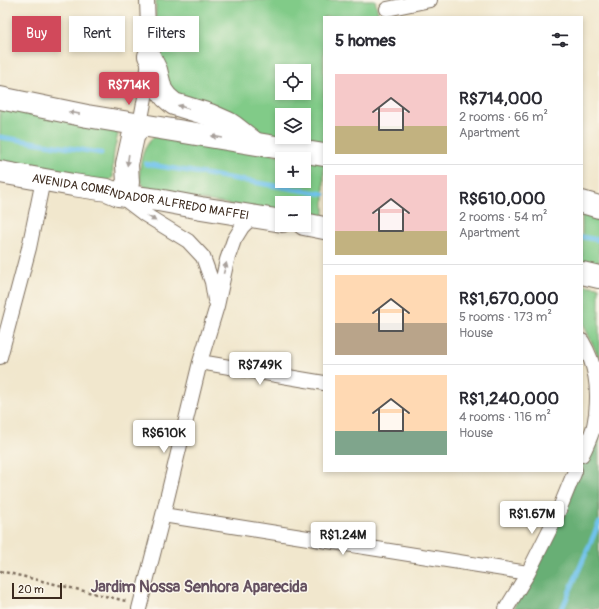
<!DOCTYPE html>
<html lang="en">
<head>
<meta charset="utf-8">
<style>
  :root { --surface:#fff; --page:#f2f2f3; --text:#2b2b33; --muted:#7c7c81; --line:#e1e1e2; --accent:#d1495b }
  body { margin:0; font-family:Pangolin,sans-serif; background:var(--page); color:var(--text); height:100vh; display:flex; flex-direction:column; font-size:15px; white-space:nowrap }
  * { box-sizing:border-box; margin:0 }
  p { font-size:13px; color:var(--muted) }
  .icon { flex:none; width:22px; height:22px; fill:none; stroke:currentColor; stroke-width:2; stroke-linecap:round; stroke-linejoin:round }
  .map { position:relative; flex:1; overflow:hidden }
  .details { position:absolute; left:323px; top:16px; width:260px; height:456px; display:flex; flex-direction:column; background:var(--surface); border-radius:0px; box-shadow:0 2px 6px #0003 }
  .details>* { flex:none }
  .banner { position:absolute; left:12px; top:16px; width:251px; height:36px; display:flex; gap:8px }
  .tools { position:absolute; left:275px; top:64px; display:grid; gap:8px }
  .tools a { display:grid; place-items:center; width:36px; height:36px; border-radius:0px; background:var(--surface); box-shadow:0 2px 6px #0003; font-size:20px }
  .scale { position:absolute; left:12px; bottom:10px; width:50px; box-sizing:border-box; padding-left:4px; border:2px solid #3b2a1e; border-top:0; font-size:11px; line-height:14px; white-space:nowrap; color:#3b2a1e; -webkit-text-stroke:3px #fbf7ec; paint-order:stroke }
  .price { position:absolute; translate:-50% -34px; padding:0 9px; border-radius:4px; background:#fff; color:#222; font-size:13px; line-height:26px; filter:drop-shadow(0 1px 2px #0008) }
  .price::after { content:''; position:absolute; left:50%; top:24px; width:12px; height:9px; margin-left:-6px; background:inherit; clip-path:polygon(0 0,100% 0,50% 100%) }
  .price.active { background:var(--accent); color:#fff }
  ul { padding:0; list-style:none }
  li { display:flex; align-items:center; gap:12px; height:100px; padding:0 12px }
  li+li { border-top:1px solid var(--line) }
  li span { display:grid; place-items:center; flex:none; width:112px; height:80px; border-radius:0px; color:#555 }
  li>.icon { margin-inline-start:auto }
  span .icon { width:48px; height:48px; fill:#fffc; stroke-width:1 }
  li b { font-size:17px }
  h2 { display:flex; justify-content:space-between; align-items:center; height:48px; padding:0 12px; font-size:17px }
  .chip { padding:0 14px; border-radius:0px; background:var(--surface); box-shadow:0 2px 6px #0003; font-size:14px; line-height:36px }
  .chip.active { background:var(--accent); color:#fff }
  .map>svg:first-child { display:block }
  .green { fill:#81cb88; stroke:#5e7a53; fill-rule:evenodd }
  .forest { fill:#68af74; stroke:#526c49 }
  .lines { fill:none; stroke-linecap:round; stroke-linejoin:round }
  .stream { stroke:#6fc2eb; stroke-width:5 }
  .minor-casing { stroke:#7b6c5b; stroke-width:16 }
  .primary-casing { stroke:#7b6c5b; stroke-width:24 }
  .path { stroke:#7b6c5b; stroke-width:2.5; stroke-dasharray:3 3; stroke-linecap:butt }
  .minor { stroke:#fff; stroke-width:14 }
  .primary { stroke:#fff; stroke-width:22 }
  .oneway { fill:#a79f9a }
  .labels { text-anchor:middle; stroke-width:3; stroke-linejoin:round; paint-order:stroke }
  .street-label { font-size:12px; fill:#3b2a1e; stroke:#fbf7ec }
  .district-label { font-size:16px; font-weight:bold; fill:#655160; stroke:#fbf7ec }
</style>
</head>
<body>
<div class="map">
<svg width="599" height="609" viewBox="0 0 599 609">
  <rect width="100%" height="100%" fill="#fbf7ec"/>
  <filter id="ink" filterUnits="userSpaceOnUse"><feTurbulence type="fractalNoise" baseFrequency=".025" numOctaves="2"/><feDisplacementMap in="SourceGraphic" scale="8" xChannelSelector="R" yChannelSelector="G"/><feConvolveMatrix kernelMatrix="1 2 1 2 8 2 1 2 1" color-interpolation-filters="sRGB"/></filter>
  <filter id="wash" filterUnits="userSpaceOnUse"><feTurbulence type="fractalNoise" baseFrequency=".012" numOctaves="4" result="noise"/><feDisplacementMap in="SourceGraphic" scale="16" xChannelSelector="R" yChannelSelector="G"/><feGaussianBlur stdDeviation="0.9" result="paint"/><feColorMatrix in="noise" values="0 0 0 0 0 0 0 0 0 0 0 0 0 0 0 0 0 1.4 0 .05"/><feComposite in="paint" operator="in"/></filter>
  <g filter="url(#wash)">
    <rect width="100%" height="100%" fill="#f1e7cd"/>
    <path class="green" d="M156,0h219l4,17h-55v126l-38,-6h18v-22h-22v21l-27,-5 -6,-6 -23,-15 -27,-10 -24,-2 -20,-43zM282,71h22v22h-22z
      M0,106l115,24 3,4c-4,16 -6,26 -5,43l-3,3h-15l-95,-15z
      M154,136l170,26v57l-20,-3v-13h-22v10l-133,-22c-3,-3 -7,-6 -8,-10 -3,-8 0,-25 4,-32 2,-5 6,-9 9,-13zM282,159h22v22h-22z
      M582,211l17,6v52l-17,-4z
      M582,285l17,2v71l-17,-37z"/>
    <path class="forest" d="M599,421v188h-86l66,-138h3v-6l14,-33z"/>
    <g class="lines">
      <path class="stream" d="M0,137l101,16
        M146,164l178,30
        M582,237l17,3
        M562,609l37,-86"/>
    </g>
  </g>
  <g filter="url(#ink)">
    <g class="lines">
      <g class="minor-casing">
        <path id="minor" d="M387,9l43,-9
          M140,124l6,-32 3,-36 -2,-56
          M123,198l21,16 44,27 15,16 9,25 3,18
          M582,341c14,24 17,46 14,73 -1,5 -1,10 -3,15 -3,9 -7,18 -11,26
          M0,357l29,-109 14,-68
          M200,362l124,21
          M163,515l365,58
          M139,609l24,-94 37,-153 17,-56 10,-46 7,-20 8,-13 11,-11
          M506,609l22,-36 29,-58 18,-44"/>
      </g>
      <g class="primary-casing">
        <g id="primary">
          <path d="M149,56l7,14 5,20 5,7 8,7 36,11 18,8 6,4 18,14"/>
          <path d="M0,98l87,18 237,39"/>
          <path id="s1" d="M0,172l73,13 34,5 12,5 39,5 43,8 81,13"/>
          <path d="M119,195l9,-12 -1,-19 6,-27 7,-13"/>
          <path d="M582,202l17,5"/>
          <path d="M304,224l20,4"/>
          <path d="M582,273l17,4"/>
        </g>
      </g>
      <path class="path" d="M0,571l126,30"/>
      <use href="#minor" class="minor"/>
      <use href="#primary" class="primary"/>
    </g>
    <defs><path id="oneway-solid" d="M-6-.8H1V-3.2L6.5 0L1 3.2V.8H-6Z"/></defs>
    <g class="oneway">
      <use href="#oneway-solid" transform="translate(183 107) rotate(-162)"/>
      <use href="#oneway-solid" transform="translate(74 113) rotate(-169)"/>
      <use href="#oneway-solid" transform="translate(217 137) rotate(-170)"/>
      <use href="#oneway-solid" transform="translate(128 160) rotate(98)"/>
      <use href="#oneway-solid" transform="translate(151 218) rotate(32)"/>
      <use href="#oneway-solid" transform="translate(225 268) rotate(-75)"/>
    </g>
  </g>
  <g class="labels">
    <g class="street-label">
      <text dy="4" stroke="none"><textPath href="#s1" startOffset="143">AVENIDA COMENDADOR ALFREDO MAFFEI</textPath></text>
    </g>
    <g class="district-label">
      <text x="199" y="592">Jardim Nossa Senhora Aparecida</text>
    </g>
  </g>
</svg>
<div class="tools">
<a><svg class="icon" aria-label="locate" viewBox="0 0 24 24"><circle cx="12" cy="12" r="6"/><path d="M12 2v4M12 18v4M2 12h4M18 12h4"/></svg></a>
<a><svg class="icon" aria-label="layers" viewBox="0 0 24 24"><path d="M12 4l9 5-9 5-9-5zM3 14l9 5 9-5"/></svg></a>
<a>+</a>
<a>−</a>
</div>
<div class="scale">20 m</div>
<b class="price active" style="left:129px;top:106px">R$714K</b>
<b class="price" style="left:260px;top:386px">R$749K</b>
<b class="price" style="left:164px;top:454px">R$610K</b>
<b class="price" style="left:532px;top:535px">R$1.67M</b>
<b class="price" style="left:343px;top:556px">R$1.24M</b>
<div class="banner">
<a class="chip active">Buy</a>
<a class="chip">Rent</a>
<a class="chip">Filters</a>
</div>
<section class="details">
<h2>5 homes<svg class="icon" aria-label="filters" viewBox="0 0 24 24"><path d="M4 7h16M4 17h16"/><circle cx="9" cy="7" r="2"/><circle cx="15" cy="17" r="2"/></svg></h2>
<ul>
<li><span style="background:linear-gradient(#f6c9c9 65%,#c2b280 0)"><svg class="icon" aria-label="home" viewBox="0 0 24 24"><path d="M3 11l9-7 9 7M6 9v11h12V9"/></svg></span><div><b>R$714,000</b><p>2 rooms · 66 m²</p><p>Apartment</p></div></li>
<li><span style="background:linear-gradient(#f6c9c9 70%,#c2b280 0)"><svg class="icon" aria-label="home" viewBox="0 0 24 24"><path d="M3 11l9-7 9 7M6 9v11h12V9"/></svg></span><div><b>R$610,000</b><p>2 rooms · 54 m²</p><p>Apartment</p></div></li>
<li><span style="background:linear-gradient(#ffd9b3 60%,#b9a48a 0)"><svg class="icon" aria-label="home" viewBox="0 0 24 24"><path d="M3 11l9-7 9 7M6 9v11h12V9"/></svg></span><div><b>R$1,670,000</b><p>5 rooms · 173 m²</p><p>House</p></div></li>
<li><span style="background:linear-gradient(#ffd9b3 70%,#7fa58c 0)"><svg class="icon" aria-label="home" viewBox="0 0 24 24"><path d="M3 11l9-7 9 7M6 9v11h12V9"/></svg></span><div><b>R$1,240,000</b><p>4 rooms · 116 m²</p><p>House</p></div></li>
</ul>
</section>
</div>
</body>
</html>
